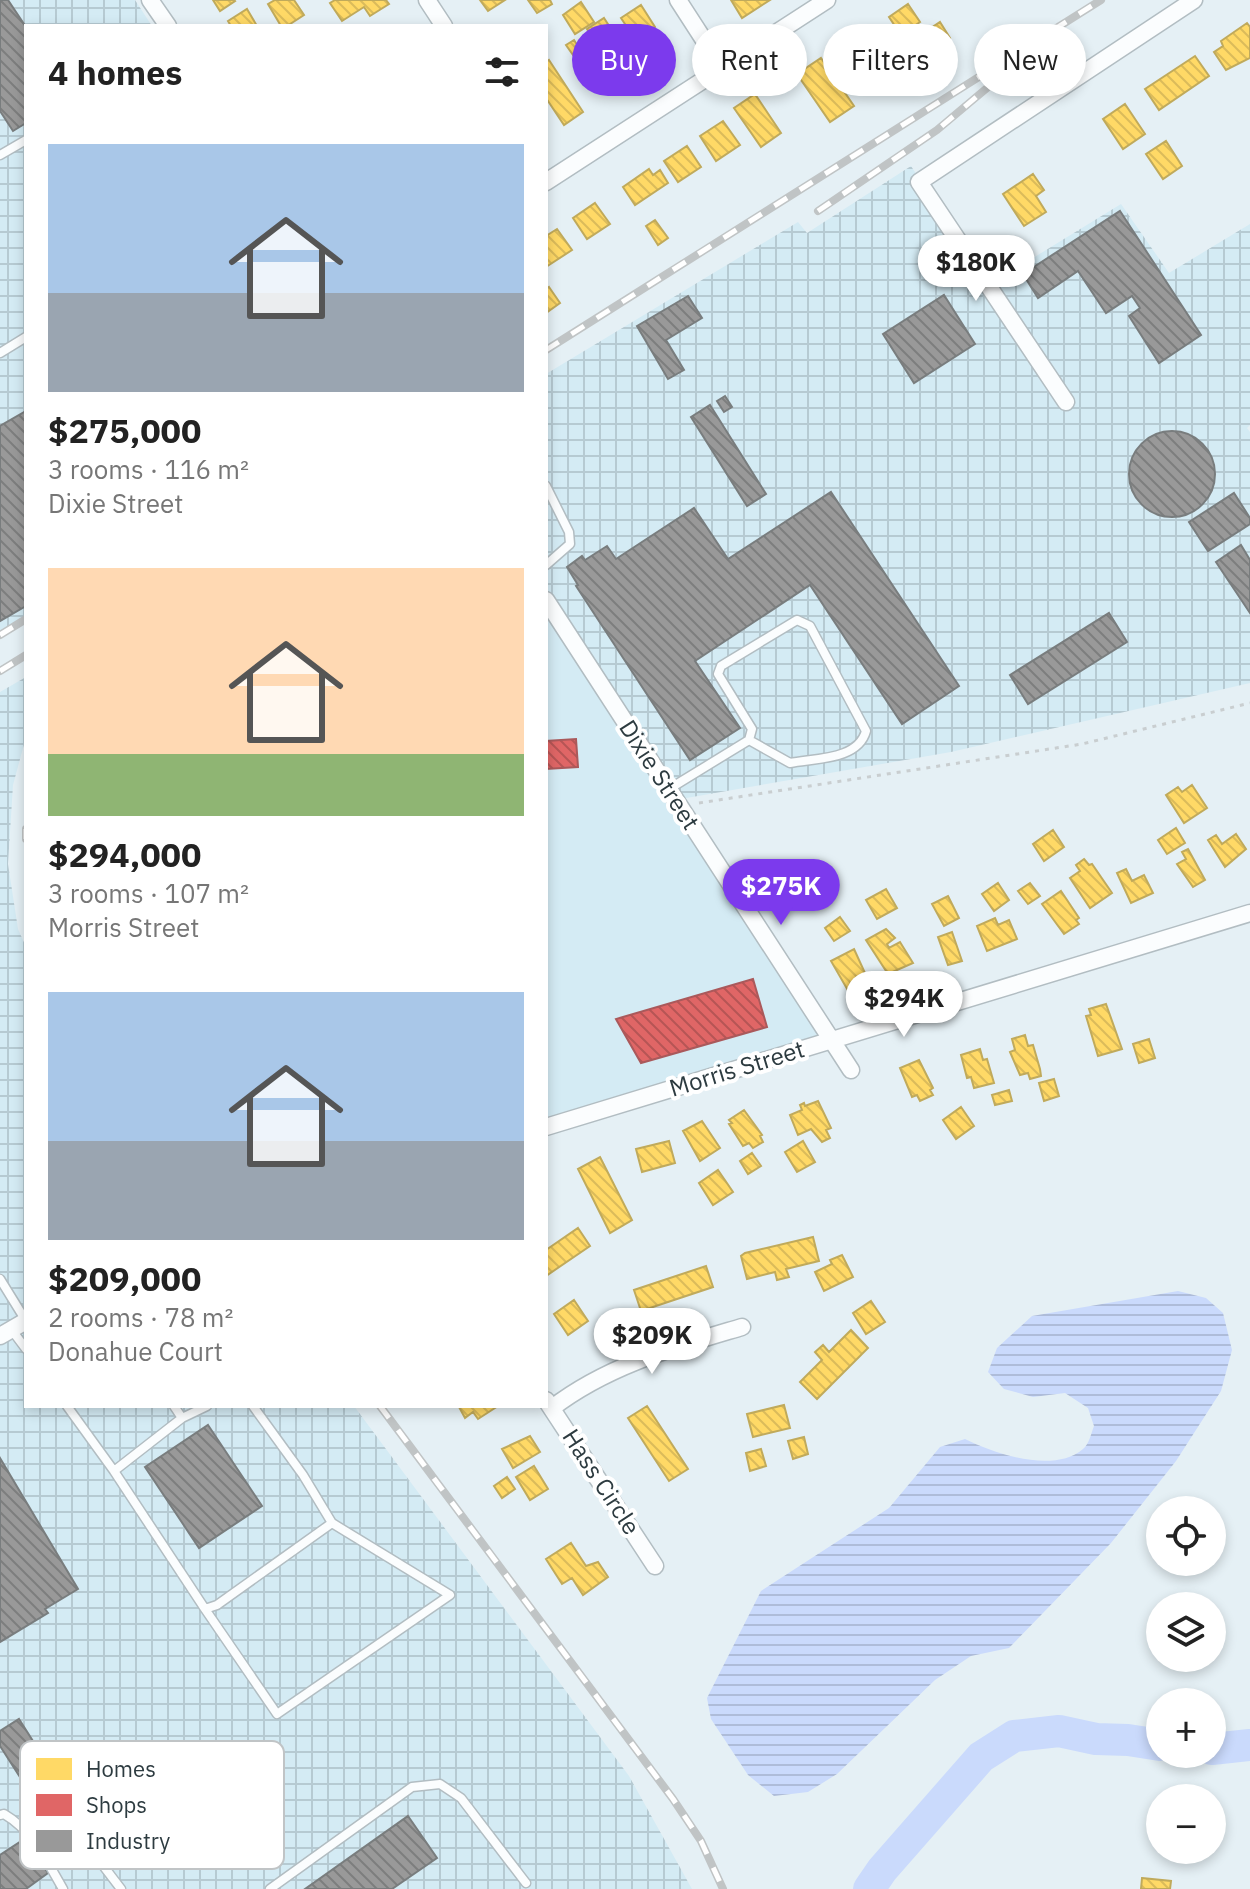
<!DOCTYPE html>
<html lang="en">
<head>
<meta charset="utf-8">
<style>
  :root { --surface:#fff; --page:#f6f6f6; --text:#222; --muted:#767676; --accent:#7c3aed }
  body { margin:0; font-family:"IBM Plex Sans",sans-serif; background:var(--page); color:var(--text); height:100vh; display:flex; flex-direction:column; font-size:30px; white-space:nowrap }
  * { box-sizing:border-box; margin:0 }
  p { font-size:26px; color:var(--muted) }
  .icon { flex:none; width:44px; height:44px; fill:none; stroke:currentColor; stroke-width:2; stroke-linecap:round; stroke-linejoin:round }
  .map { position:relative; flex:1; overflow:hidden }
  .details { position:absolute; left:24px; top:24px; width:524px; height:1384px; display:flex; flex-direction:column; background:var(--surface); border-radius:0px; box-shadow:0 4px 12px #0003 }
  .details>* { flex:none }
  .hud { position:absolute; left:572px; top:24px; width:558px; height:72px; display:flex; gap:16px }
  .tools { position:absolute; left:1146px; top:1496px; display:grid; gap:16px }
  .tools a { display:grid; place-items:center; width:80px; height:80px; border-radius:50%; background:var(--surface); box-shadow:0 4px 12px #0003; font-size:40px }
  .price { position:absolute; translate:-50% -68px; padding:0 18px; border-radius:28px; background:#fff; color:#222; font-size:26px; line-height:52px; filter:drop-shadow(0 2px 4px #0008) }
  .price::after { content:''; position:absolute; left:50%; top:48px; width:24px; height:18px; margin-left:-12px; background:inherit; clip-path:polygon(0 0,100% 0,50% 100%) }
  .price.active { background:var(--accent); color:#fff }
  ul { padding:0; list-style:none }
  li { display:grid; align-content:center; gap:16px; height:424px; padding:0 24px }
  li span { display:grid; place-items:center; height:248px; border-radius:0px; color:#555 }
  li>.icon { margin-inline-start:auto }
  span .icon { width:144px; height:144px; fill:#fffc; stroke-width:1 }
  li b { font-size:34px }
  h2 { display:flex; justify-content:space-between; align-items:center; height:96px; padding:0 24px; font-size:34px }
  .pill { padding:0 28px; border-radius:36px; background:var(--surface); box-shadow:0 4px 12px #0003; font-size:28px; line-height:72px }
  .pill.active { background:var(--accent); color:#fff }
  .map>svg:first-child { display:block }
  .built { fill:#d4ebf4 }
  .industrial { fill:url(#industrial-grid) }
  .water { fill:url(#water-rules) }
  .homes { fill:url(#homes-back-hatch); stroke:#c0aa5b; stroke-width:2 }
  .shops { fill:url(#shops-back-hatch); stroke:#aa595b; stroke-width:2 }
  .industry { fill:url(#industry-back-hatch); stroke:#797d7e; stroke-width:2 }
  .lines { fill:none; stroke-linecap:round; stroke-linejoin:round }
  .river { stroke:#cadafc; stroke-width:32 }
  .service-casing { stroke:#b2bdc2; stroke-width:11 }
  .minor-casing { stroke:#b2bdc2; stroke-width:19 }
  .path { stroke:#c9ced0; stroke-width:3; stroke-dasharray:4 6; stroke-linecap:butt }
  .service { stroke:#fbfdfe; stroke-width:8 }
  .minor { stroke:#fbfdfe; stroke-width:16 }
  .rail-casing { stroke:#c0c4c5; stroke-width:8 }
  .rail { stroke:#fff; stroke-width:5; stroke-dasharray:15; stroke-linecap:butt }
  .labels { text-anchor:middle; stroke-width:8; stroke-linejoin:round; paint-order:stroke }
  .street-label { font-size:24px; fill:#2d3b40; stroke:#fff }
  .key { fill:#fff; stroke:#c0c4c6; stroke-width:2 }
  .key-label { font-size:22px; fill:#2d3b40 }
</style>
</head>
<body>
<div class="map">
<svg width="1250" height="1889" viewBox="0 0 1250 1889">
  <defs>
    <pattern id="industrial-grid" width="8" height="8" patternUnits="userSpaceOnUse" patternTransform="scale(2)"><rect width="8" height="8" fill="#d4ebf4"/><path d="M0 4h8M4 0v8" fill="none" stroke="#b6cad2"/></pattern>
    <pattern id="water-rules" width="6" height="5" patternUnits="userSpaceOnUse" patternTransform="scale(2)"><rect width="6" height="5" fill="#cadafc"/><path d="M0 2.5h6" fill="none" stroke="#aebcd9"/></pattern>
    <pattern id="homes-back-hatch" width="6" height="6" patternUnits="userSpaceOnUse" patternTransform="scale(2)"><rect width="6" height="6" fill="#ffd966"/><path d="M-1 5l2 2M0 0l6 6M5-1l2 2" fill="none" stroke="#dbbb5a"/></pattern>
    <pattern id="shops-back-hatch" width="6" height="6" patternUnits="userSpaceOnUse" patternTransform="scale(2)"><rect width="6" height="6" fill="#e06666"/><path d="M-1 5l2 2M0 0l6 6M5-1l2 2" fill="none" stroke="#b65555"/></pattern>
    <pattern id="industry-back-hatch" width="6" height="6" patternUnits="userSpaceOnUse" patternTransform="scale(2)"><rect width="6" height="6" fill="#999"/><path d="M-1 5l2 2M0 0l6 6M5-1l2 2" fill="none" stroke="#7d7e7e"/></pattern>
  </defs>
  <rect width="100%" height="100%" fill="#e5f0f5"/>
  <path class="built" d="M546,600l285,441 -285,86z"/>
  <path class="industrial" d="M0,0h135l17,26h-126v592l-26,15z
    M911,166l78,119 132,-81 48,69 81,-49v201l-3,3 3,4v251l-299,69 -276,48 -129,-200v-226l252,-152 9,11z
    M26,677v60l-13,48 -5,79 10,65 8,18v459h328l275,370 63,113h-692v-1197z"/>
  <path class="water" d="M1178,1291l28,7 17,15 9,37 -11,41 -45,70 -65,82 -102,105 -38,8 -36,24 -98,94 -29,18 -34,4 -26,-21 -37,-56 -4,-21 54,-107 128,-83 51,-61 25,-8c30,15 89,35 118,10 6,-5 8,-15 11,-23l-6,-18 -23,-15 -32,4 -29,-8 -16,-17 9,-24 35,-32z"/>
  <path class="homes" d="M213,0h21l1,1 -15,10z
    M275,0h19l10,15 -17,11h-6l-13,-22z
    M335,0h51l3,4 -19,12 -6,-9 -22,14 -12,-18z
    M480,0h25l-17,11z
    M528,0h22l2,4 -15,9z
    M731,0h39l-28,18z
    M581,2l13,20 -19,12 -12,-19z
    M908,4l12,18 -19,13 -12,-18z
    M641,5l14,22 -24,16 -4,-7 4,-3 -10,-15z
    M247,9l10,17h-26l-3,-5z
    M604,18l9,14 -17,11 -9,-14z
    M940,22l10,16 -14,10 -11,-16z
    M1247,23l3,4v31l-24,12 -12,-18 9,-6 -2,-5z
    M865,31l13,20 -17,11 -13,-19z
    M662,39l10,17 -12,7 -3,-4 -10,7 2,4 -19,12 -12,-18z
    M574,40l7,11 -8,4 -7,-10z
    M1195,56l14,20 -50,34 -14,-21z
    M821,58l33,48 -24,16 -33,-48z
    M549,60l34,52 -19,13 -18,-27v-36z
    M755,94l26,39 -20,14 -27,-39z
    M1125,104l20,30 -22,15 -20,-30z
    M723,121l17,24 -24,16 -16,-25z
    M1166,141l16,25 -19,13 -17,-25z
    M687,146l14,21 -23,15 -14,-21z
    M649,169l4,6 7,-5 8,13 -33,22 -12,-18z
    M1033,174l11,16 -8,6 10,16 -22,14 -21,-32z
    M595,203l15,21 -23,15 -14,-21z
    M655,220l13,18 -10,7 -12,-19z
    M557,229l15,21 -26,17v-31z
    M549,287l11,16 -14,10v-24z
    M1192,785l15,23 -23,15 -18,-28 12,-8 4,5z
    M1176,828l9,15 -18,11 -9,-14z
    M1053,830l11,17 -20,14 -11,-17z
    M1236,834l10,15 -21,18 -17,-27 8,-5 6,9z
    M1188,849l17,31 -12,7 -16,-23 9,-5 -4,-7z
    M1084,859l5,6 3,-1 20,29 -22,15 -20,-30 10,-7 -4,-6z
    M1126,869l6,12 12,-6 9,18 -22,10 -14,-30z
    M998,883l11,17 -15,11 -12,-17z
    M1030,883l10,13 -12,8 -10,-13z
    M886,889l11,19 -20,11 -11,-19z
    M1061,891l18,27 -3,2 3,4 -15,10 -22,-30z
    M948,896l11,22 -15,8 -12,-22z
    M840,917l10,14 -16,10 -9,-13z
    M995,918l3,7 11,-5 8,19 -30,12 -10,-25z
    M886,929l9,9 -8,6 2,4 11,-6 13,21 -25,11 -22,-34z
    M952,932l10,29 -14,4 -10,-28z
    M854,949l16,35 -20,10 -19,-33z
    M1106,1004l16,45 -24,7 -12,-40 5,-1 -2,-6z
    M1025,1035l3,11 5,-1 7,24 1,7 -11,3 -2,-6 -8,2 -10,-23 5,-2 -3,-11z
    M1149,1039l6,19 -16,5 -6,-19z
    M980,1049l3,11 4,-1 7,24 -20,5 -3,-11 -4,1 -6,-23z
    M919,1060l14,28 -3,2 3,5 -13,6 -3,-6 -5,2 -12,-29z
    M1054,1079l5,17 -15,5 -5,-18z
    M1009,1090l3,11 -17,4 -3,-10z
    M818,1101l13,27 -5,2 4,8 -8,4 -11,-13 -13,6 -8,-20 12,-5 -2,-5 4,-2 1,3z
    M961,1107l13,19 -18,13 -13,-19z
    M744,1110l18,25 -2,1 3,6 -10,6 -4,-5 -6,3 -14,-22 3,-1 -3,-3z
    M702,1121l18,27 -20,13 -17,-30z
    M669,1141l6,22 -33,9 -6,-23z
    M803,1141l12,21 -18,10 -12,-20z
    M752,1153l9,13 -13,8 -8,-13z
    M600,1157l32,63 -22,13 -32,-64z
    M718,1170l15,22 -20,13 -14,-22z
    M578,1228l12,18 -44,30v-26z
    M813,1237l6,24 -33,8 3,8 -12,3 -2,-8 -28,7 -6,-23 4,-3z
    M842,1255l11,22 -29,14 -9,-19 17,-8 -2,-4z
    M706,1266l7,21 -72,24 -7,-21z
    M574,1300l14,21 -20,14 -14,-21z
    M871,1301l14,21 -19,12 -13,-21z
    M851,1330l17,18 -51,51 -17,-17 22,-22 -7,-8 8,-7 6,7z
    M784,1405l6,23 -37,9 -6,-23z
    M460,1406h38l-20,13 -5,-7 -8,6 -6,-11z
    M647,1406l41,63 -19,12 -41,-63z
    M530,1436l10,16 -27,16 -11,-19z
    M804,1437l4,17 -15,5 -5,-18z
    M761,1449l5,17 -16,5 -4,-18z
    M534,1466l14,23 -18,11 -14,-23z
    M507,1477l8,12 -13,9 -8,-12z
    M571,1543l15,23 12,-4 10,15 -25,18 -11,-17 -10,6 -16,-25z
    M1142,1878l29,3 -1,8h-29z"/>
  <path class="shops" d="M576,739l2,28 -32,2v-28z
    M753,979l14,48 -126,36 -25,-44z"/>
  <path class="industry" d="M0,0h8l18,27v96l-13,8 -13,-20z
    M1120,211l81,124 -42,28 -30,-47 11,-8 -8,-12 -26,17 -28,-42 -40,27 -15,-24z
    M944,295l31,49 -61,39 -31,-49z
    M688,296l14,22 -36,22 18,30 -16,9 -31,-53z
    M725,396l7,11 -8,5 -7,-11z
    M710,405l56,89 -19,12 -56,-89z
    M26,411v195l-26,15v-195z
    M1129 474a43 43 0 1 1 86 0a43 43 0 1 1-86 0Z
    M831,492l128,194 -57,38 -92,-139 -115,76 45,67 -50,32 -114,-174 2,-1 -11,-18 15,-11 3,4 22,-14 9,13 78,-51 34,51z
    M1234,493l16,25v6l-42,27 -19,-29z
    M1241,545l9,15v53l-34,-51z
    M1109,613l18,29 -99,62 -18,-29z
    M208,1425l54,81 -63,42 -54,-81z
    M0,1458l78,131 -33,20 3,4 -48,29z
    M19,1719l26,41 -25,17 -20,-31v-15z
    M408,1816l29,42 -45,31h-87z
    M26,1838l22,35 -22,16h-26v-34z"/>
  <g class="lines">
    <path class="river" d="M1212,1749l38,-4
      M869,1889l13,-19 99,-113 33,-21 45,-5 37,8 32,1 32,5"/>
    <g class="service-casing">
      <path id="service" d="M0,155l26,-15
        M0,353l26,-16
        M546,486l23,46 1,12 -24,21
        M669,789l80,-49 3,-11 -34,-55 3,-8 76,-46 13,6 56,105c-8,29 -50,27 -76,32l-41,-23
        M0,1279l26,42
        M11,1329l15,20
        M67,1406l47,65 68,-53 -8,-12
        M182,1418l25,-12
        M114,1471l91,138 12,-4 115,-82 -29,-48 -50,-69
        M205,1609l72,105 173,-119 -118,-72
        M44,1778l38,60 39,51
        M0,1815l4,-1c29,17 42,46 59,75
        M270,1889l142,-102 28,-3 21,14 65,85"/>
    </g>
    <g class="minor-casing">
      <path id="minor" d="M150,0l18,26
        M427,0l17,26
        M678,0l44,68
        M546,182l281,-182
        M1066,402l-147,-220 275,-182
        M546,600l305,470
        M546,1127l704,-214
        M0,1336l26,-15
        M546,1400l109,166
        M552,1408c56,-43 123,-61 190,-81"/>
    </g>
    <path class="path" d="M699,803l383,-59 168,-41"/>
    <use href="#service" class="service"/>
    <use href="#minor" class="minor"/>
    <g class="rail-casing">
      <path id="rail" d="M818,211l119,-81 75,-63
        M546,350l555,-350
        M0,635l26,-16
        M0,671l26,-16
        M26,829v10
        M380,1406l293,393 28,42 22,48"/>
    </g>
    <use href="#rail" class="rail"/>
  </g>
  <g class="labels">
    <g class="street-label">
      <text transform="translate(659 775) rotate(57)" y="8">Dixie Street</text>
      <text transform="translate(737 1069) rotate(-17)" y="8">Morris Street</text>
      <text transform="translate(601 1482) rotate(57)" y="8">Hass Circle</text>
    </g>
  </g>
  <rect x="20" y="1741" width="264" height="128" rx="12" class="key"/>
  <rect x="36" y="1758" width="36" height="22" fill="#ffd966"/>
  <rect x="36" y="1794" width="36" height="22" fill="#e06666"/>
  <rect x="36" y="1830" width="36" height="22" fill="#999"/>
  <g class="key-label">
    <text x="86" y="1777">Homes</text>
    <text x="86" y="1813">Shops</text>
    <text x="86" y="1849">Industry</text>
  </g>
</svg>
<div class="tools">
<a><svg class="icon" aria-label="locate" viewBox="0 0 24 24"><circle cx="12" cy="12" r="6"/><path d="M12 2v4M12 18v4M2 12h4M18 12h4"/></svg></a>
<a><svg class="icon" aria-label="layers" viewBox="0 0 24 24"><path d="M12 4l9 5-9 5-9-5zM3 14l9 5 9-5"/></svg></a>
<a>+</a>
<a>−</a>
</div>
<b class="price" style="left:976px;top:303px">$180K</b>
<b class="price active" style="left:781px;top:927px">$275K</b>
<b class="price" style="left:904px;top:1039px">$294K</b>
<b class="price" style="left:652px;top:1376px">$209K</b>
<div class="hud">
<a class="pill active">Buy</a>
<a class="pill">Rent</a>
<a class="pill">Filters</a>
<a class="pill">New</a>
</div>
<section class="details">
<h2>4 homes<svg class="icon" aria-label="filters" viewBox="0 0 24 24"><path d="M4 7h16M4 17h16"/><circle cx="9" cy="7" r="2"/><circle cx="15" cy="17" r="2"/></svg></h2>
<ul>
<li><span style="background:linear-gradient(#a9c7e8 60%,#9aa5b1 0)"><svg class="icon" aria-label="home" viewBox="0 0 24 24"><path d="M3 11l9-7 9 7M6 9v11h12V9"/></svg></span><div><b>$275,000</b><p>3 rooms · 116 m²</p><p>Dixie Street</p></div></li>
<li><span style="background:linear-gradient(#ffd9b3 75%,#8fb573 0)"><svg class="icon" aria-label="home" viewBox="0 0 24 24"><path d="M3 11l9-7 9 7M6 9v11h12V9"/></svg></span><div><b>$294,000</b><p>3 rooms · 107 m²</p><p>Morris Street</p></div></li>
<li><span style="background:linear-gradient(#a9c7e8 60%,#9aa5b1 0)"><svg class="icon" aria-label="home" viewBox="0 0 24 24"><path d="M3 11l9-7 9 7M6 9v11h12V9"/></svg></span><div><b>$209,000</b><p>2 rooms · 78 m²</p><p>Donahue Court</p></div></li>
</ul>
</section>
</div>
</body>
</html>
